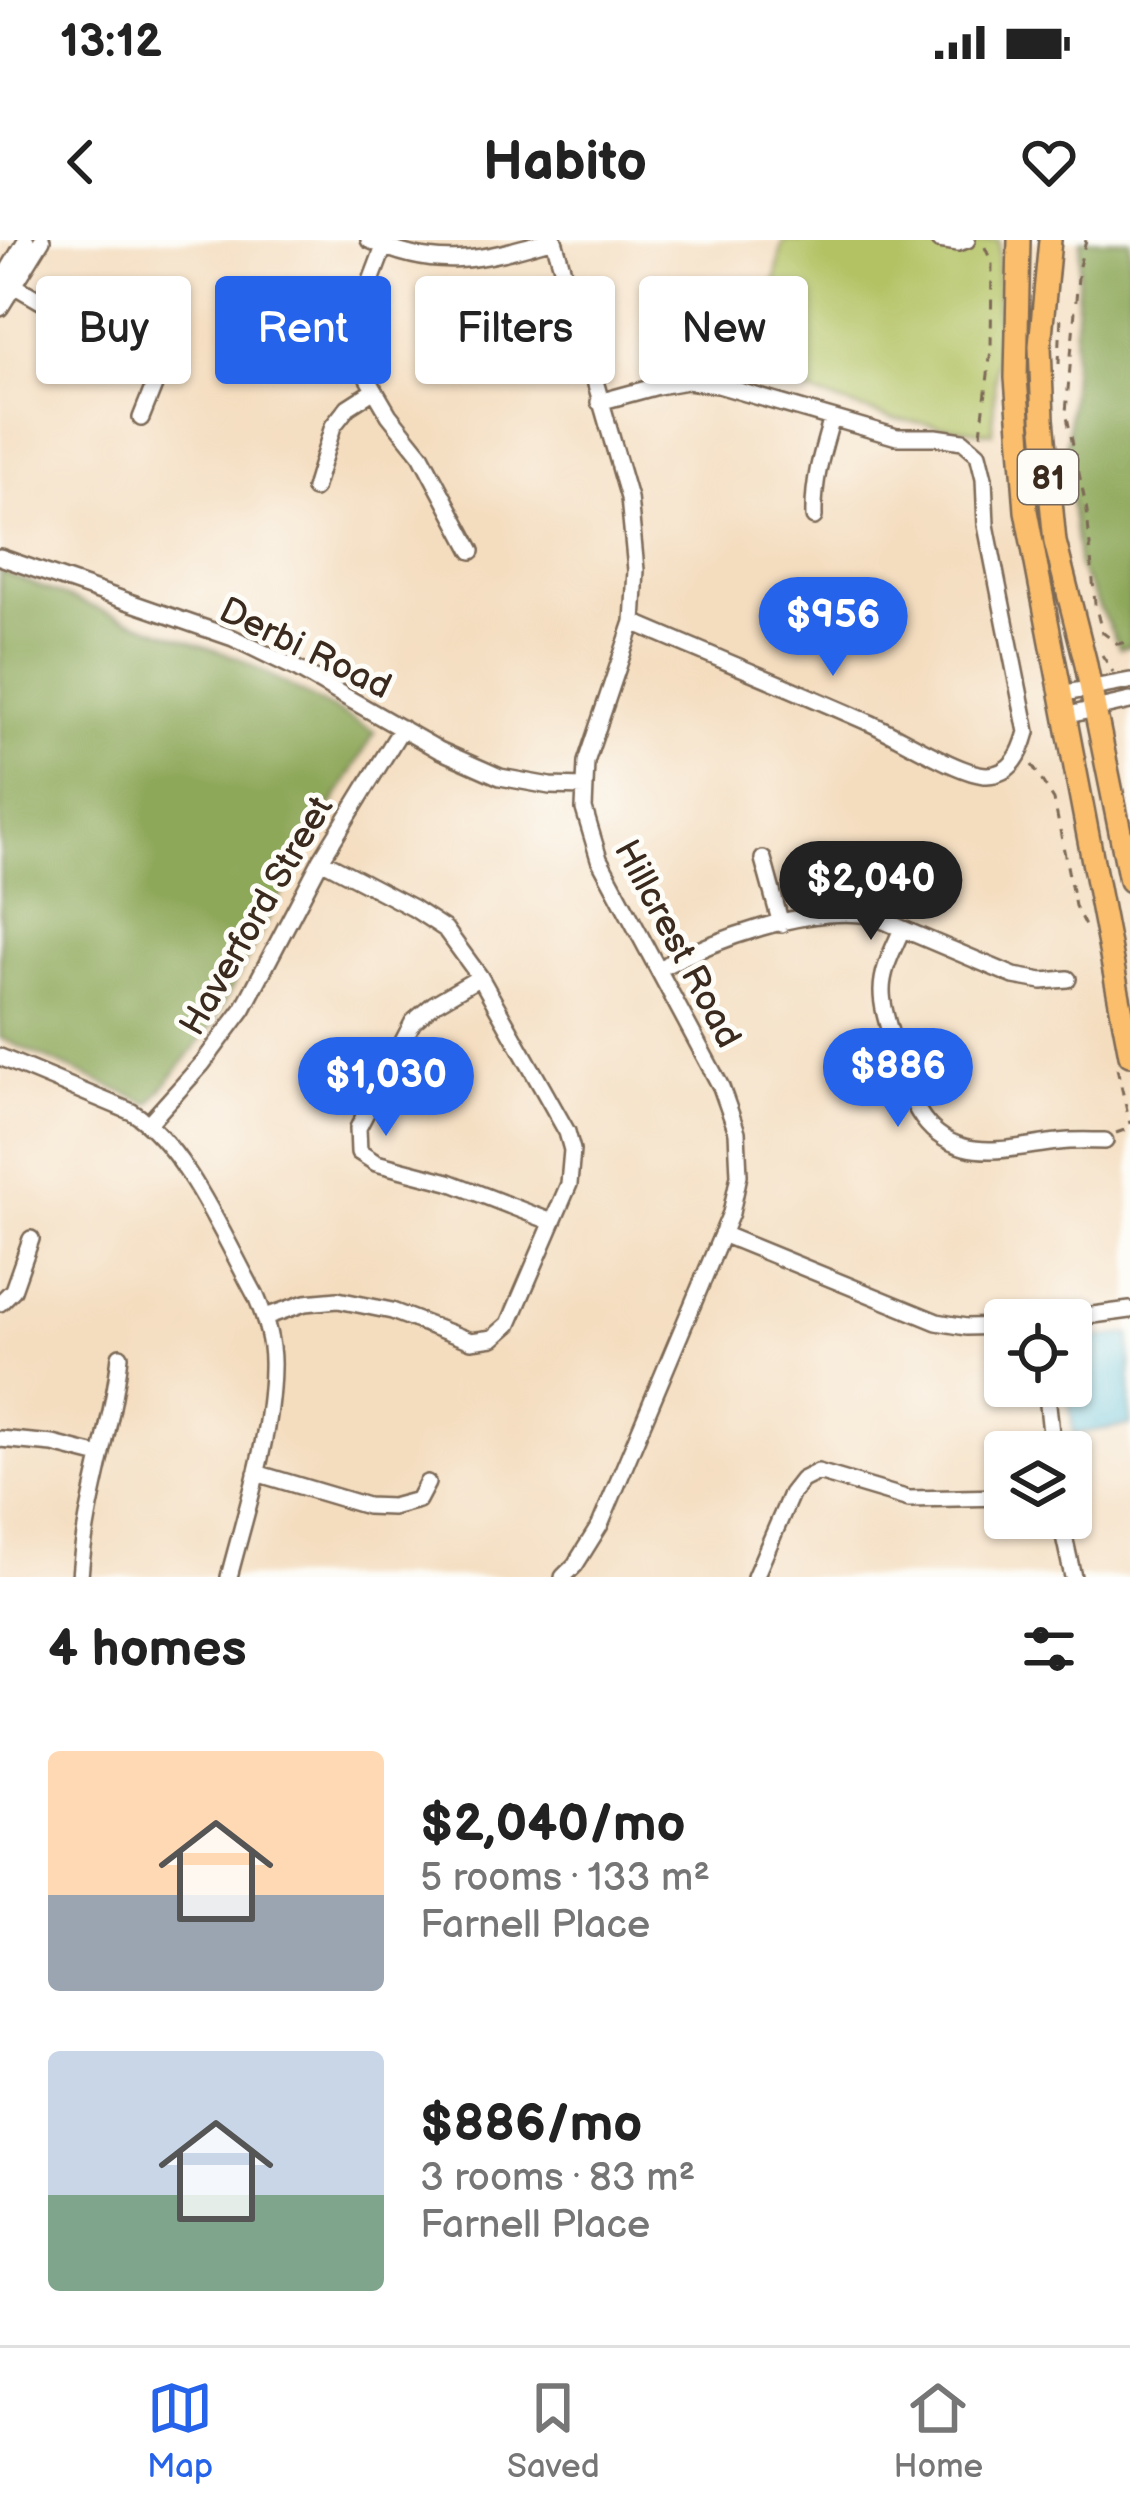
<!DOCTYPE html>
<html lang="en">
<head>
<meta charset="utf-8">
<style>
  :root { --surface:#fff; --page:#f6f6f6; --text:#222; --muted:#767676; --line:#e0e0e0; --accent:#2563eb }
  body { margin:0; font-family:"Balsamiq Sans",sans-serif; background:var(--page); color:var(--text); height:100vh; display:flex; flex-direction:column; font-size:45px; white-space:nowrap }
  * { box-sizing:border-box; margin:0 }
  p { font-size:39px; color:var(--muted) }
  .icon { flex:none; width:66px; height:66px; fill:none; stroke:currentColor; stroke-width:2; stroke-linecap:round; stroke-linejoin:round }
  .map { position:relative; height:1337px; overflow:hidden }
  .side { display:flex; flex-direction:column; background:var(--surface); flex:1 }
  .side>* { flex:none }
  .guide { position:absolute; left:36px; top:36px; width:1059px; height:108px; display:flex; gap:24px }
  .buttons { position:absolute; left:984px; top:1059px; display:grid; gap:24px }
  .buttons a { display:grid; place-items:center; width:108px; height:108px; border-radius:12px; background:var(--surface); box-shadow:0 3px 9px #0004; font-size:60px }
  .price { position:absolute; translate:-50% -102px; padding:0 27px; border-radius:42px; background:var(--accent); color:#fff; font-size:39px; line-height:78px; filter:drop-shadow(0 3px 6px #0008) }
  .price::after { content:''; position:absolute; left:50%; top:72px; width:36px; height:27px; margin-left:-18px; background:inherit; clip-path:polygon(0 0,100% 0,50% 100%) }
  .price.current { background:#222; color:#fff }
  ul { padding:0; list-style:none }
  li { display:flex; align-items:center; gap:36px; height:300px; padding:0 48px }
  li span { display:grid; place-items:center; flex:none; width:336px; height:240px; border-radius:12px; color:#555 }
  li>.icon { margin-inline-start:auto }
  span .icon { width:144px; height:144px; fill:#fffc; stroke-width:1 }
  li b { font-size:51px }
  h2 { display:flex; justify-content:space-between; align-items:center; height:144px; padding:0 48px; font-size:51px }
  .tag { padding:0 42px; border-radius:12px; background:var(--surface); box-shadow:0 3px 9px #0004; font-size:42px; line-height:108px }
  .tag.current { background:var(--accent); color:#fff }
  .status { display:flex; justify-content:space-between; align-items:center; height:84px; padding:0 60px; background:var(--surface); direction:ltr }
  .status svg { height:33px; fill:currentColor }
  header { display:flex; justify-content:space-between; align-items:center; height:156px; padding:0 48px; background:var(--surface); font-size:54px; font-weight:600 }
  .tabs { display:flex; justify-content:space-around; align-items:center; height:168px; border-top:3px solid var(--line); background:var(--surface); font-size:33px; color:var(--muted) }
  .tabs a { display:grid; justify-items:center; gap:6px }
  .tabs .current { color:var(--accent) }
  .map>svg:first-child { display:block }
  .green { fill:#b3c264; stroke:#777641; stroke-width:3 }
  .forest { fill:#8ea85a; stroke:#64693c; stroke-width:3 }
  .water { fill:#57bcd5; stroke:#49737a; stroke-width:3 }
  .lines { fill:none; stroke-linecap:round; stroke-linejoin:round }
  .minor-casing { stroke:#7c6956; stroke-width:20 }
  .major-casing { stroke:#7c6956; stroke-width:26 }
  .path { stroke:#7c6956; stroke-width:3; stroke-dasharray:9 9; stroke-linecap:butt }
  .minor { stroke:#fff; stroke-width:15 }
  .major { stroke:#fabe6d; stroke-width:21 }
  .labels { text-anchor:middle; stroke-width:10; stroke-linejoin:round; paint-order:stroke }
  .shield { fill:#fdfcf7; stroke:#75695f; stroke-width:3 }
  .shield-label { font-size:33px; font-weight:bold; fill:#3b2a1e }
  .street-label { font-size:36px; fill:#3b2a1e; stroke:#fdfcf7 }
</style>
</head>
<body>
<div class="status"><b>13:12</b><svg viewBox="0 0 49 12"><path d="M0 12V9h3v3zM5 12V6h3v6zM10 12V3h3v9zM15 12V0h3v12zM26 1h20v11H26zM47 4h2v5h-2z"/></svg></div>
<header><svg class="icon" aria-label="back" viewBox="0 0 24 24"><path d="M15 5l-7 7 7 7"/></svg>Habito<svg class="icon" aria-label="heart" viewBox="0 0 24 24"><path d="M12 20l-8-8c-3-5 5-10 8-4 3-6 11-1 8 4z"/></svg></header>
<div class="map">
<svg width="1130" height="1337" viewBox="0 0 1130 1337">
  <rect width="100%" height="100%" fill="#fdfcf7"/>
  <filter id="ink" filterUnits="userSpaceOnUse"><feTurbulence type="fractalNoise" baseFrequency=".00833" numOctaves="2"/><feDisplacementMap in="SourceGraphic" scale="24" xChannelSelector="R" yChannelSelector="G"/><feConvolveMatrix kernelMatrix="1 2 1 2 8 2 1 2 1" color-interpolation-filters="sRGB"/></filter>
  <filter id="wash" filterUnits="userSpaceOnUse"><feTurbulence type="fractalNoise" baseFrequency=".004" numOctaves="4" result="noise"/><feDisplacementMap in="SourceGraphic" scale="48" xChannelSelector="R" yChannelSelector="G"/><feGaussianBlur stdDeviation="2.7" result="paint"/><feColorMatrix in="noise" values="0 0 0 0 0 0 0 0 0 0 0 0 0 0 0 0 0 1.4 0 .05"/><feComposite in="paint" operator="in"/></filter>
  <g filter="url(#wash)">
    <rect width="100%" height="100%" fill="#f4ddbf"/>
    <path class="green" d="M783,0h118l58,10 23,-9 17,-1 -6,193 -100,-14 -136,-43z"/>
    <path class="forest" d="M1081,0h49v406l-10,2 -41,-80 -13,-106z
      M0,331l103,40 135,47 137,74 -77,131 -87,164 -61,77 -150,-66z"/>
    <path class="water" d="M1130,1094v91l-56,9 -7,-48h4v-46z"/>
  </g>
  <g filter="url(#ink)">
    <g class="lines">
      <g class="minor-casing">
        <path id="minor" d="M369,0c68,32 112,20 181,0
          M554,0l75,258 7,72 -3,52 -47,140 -2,47 15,50 122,228 16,45 2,43 -8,38 -131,312 -25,40 -12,12
          M939,0l19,3 9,-3
          M384,7l-27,71v42l32,55 32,40 51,96
          M3,39l62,36 75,24 11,10 7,13 -3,21 -14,35
          M0,44l26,-44
          M0,68l42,-68
          M599,162l59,-16 29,-5 31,4 179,52h39l27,4 15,13 6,24 2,47 41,207c-6,22 -15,42 -40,43 -26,0 -90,-40 -117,-52 -79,-35 -158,-67 -237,-101
          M314,249l19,-63 15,-19 25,-16
          M814,277c-1,-36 8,-65 18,-99
          M0,317l233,81 64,31 142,81 61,27 50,9 34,1
          M1060,454l70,-13
          M1064,476l66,-15
          M763,619l18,65
          M902,689c-8,19 -20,40 -20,62 0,18 7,37 12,54 13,43 22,89 70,102 30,8 64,-2 94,-5 15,-2 31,-1 47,-1
          M658,729c56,-29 148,-64 212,-54l144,61 28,5 26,-2
          M480,737l-46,27 -21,18 -55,106 1,24 17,11 73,19 103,40
          M0,817l132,55c53,33 93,128 124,184 9,21 17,48 16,72 -1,68 -26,143 -43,209
          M149,883l53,-59 41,-55 78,-149 81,-132
          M722,994l215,88 29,5 39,-1
          M0,1063l13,-13 18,-51
          M265,1077l40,-14 33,-3 54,11 79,30 22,-3 16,-14 60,-140 3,-34 -5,-18 -87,-155 -35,-48 -32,-21 -92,-48
          M1056,1080l74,-10
          M1046,1146l7,66
          M0,1199l53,5 47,12
          M256,1233l111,33 25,1 26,-7 9,-17
          M1060,1278l13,59
          M80,1337c5,-75 32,-146 40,-221
          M755,1337l36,-83 11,-14 16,-8 91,27 96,-2"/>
      </g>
      <g class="major-casing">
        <path id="major" d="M1019,0l-3,138 10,133 104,544
          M1050,0l-10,106 3,73 12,123 30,118 45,221"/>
      </g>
      <path class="path" d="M1086,0l-7,26 -13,146 21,99 8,93 7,28 16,12 12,-3
        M1059,124l2,-50
        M981,194l10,-85 1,-86 -9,-20
        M1102,415l11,17
        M1032,525l22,35 21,106 12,24
        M1117,828l13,56
        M1116,893l14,-5"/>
      <use href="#minor" class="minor"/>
      <use href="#major" class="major"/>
    </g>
  </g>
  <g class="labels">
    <rect class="shield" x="1018" y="210" width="60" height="54" rx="9"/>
    <g class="shield-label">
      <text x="1048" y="249">81</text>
    </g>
    <g class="street-label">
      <text transform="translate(306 407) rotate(26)" y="13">Derbi Road</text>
      <text transform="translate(255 675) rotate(-60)" y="13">Haverford Street</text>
      <text transform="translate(679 703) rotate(62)" y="13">Hillcrest Road</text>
    </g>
  </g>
</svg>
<div class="buttons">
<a><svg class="icon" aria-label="locate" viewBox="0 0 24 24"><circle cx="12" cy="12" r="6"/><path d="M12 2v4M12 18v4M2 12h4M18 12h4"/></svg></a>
<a><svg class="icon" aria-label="layers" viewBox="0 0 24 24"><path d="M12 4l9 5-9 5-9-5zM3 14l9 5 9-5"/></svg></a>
</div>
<b class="price" style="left:833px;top:439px">$956</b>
<b class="price current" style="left:871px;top:703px">$2,040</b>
<b class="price" style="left:898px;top:890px">$886</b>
<b class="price" style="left:386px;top:899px">$1,030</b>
<div class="guide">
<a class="tag">Buy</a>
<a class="tag current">Rent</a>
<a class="tag">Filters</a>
<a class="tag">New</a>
</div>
</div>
<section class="side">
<h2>4 homes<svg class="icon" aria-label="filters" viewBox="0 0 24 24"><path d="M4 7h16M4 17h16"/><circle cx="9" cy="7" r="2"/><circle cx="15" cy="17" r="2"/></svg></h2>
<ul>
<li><span style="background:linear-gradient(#ffd9b3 60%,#9aa5b1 0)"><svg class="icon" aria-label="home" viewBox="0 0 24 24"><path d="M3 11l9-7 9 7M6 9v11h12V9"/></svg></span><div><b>$2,040/mo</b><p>5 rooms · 133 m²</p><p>Farnell Place</p></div></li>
<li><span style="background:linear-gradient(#c9d6e8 60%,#7fa58c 0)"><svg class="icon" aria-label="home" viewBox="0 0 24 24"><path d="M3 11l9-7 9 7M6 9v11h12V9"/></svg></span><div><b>$886/mo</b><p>3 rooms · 83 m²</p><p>Farnell Place</p></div></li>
</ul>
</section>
<nav class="tabs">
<a class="current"><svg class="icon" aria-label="map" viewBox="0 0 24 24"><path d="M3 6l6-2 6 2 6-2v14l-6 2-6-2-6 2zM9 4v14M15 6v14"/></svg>Map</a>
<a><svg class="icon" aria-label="saved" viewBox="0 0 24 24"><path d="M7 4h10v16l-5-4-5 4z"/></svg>Saved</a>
<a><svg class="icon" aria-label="home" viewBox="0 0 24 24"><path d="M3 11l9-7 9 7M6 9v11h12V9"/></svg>Home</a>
</nav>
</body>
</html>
